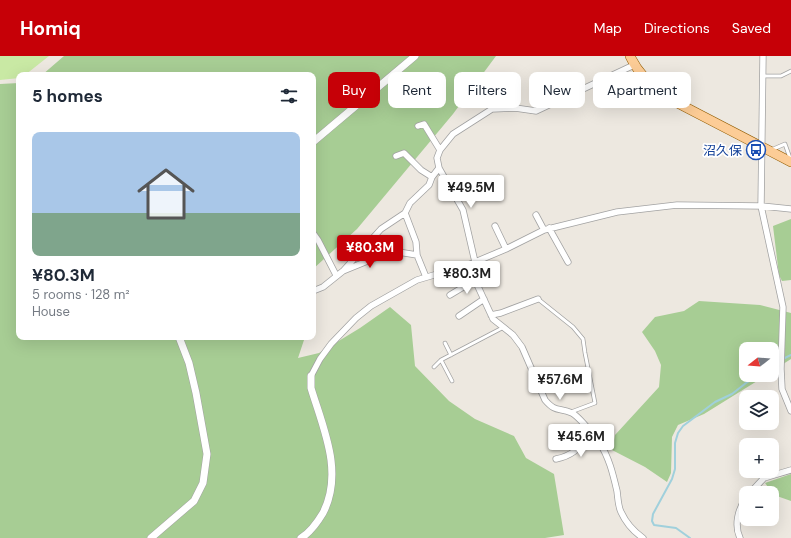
<!DOCTYPE html>
<html lang="en">
<head>
<meta charset="utf-8">
<style>
  :root { --surface:#fff; --page:#f6f6f7; --text:#1f2937; --muted:#747a83; --accent:#c60007 }
  body { margin:0; font-family:"DM Sans","Noto Sans JP",sans-serif; background:var(--page); color:var(--text); height:100vh; display:flex; flex-direction:column; font-size:15px; white-space:nowrap }
  * { box-sizing:border-box; margin:0 }
  p { font-size:13px; color:var(--muted) }
  .icon { flex:none; width:22px; height:22px; fill:none; stroke:currentColor; stroke-width:2; stroke-linecap:round; stroke-linejoin:round }
  .map { position:relative; flex:1; overflow:hidden }
  .sheet { position:absolute; left:16px; top:16px; width:300px; height:268px; display:flex; flex-direction:column; background:var(--surface); border-radius:8px; box-shadow:0 4px 16px #0002 }
  .sheet>* { flex:none }
  .top-card { position:absolute; left:328px; top:16px; width:380px; height:36px; display:flex; gap:8px }
  .needle { width:26px; rotate:253deg }
  .buttons { position:absolute; left:739px; top:286px; display:grid; gap:8px }
  .buttons a { display:grid; place-items:center; width:40px; height:40px; border-radius:8px; background:var(--surface); box-shadow:0 4px 16px #0002; font-size:20px }
  .price { position:absolute; translate:-50% -34px; padding:0 9px; border-radius:4px; background:#fff; color:#222; font-size:13px; line-height:26px; filter:drop-shadow(0 1px 2px #0008) }
  .price::after { content:''; position:absolute; left:50%; top:24px; width:12px; height:9px; margin-left:-6px; background:inherit; clip-path:polygon(0 0,100% 0,50% 100%) }
  .price.selected { background:var(--accent); color:#fff }
  ul { padding:0; list-style:none }
  li { display:grid; align-content:center; gap:8px; height:212px; padding:0 16px }
  li span { display:grid; place-items:center; height:124px; border-radius:8px; color:#555 }
  li>.icon { margin-inline-start:auto }
  span .icon { width:72px; height:72px; fill:#fffc; stroke-width:1 }
  li b { font-size:17px }
  h2 { display:flex; justify-content:space-between; align-items:center; height:48px; padding:0 16px; font-size:17px }
  .pill { padding:0 14px; border-radius:8px; background:var(--surface); box-shadow:0 4px 16px #0002; font-size:14px; line-height:36px }
  .pill.selected { background:var(--accent); color:#fff }
  header { display:flex; align-items:center; gap:24px; box-sizing:border-box; height:56px; padding:0 20px; background:var(--accent); color:#fff }
  header strong { font-size:19px }
  nav { display:flex; gap:22px; margin-inline-start:auto; font-size:14px }
  .map>svg:first-child { display:block }
  .grass { fill:#c9e9a4 }
  .forest { fill:#a7cd94 }
  .lines { fill:none; stroke-linecap:round; stroke-linejoin:round }
  .stream { stroke:#a0d0dc; stroke-width:2 }
  .service-casing { stroke:#a2a2a2; stroke-width:4.5 }
  .minor-casing { stroke:#a2a2a2; stroke-width:7 }
  .tertiary-casing { stroke:#a2a2a2; stroke-width:8 }
  .primary-casing { stroke:#925c00; stroke-width:10 }
  .service { stroke:#fff; stroke-width:3 }
  .minor { stroke:#fff; stroke-width:5.5 }
  .tertiary { stroke:#fff; stroke-width:7 }
  .primary { stroke:#fccc96; stroke-width:9 }
  .labels { text-anchor:middle; stroke-width:3.5; stroke-linejoin:round; paint-order:stroke }
  .transit-label { font-size:13px; fill:#164399; stroke:#fff; text-anchor:end }
</style>
</head>
<body>
<header>
<strong>Homiq</strong>
<nav><a>Map</a><a>Directions</a><a>Saved</a></nav>
</header>
<div class="map">
<svg width="791" height="482" viewBox="0 0 791 482">
  <rect width="100%" height="100%" fill="#ede8e0"/>
  <path class="grass" d="M0,0h49l-24,19h-6v3l-19,2z"/>
  <path class="forest" d="M64,0h432l-43,58 -96,115 -44,40v-194h-271z
    M19,27v254h286l-7,21 21,-5 41,-25 30,-21 21,18 4,41 34,35 26,18 39,17 12,22 28,16 10,61 -19,3h-545v-454z
    M791,163v61l-9,1 -3,-6 -6,-49z
    M699,245l61,4 31,8v46l-19,12v-22h-26v26h21l-63,39 -26,11 -6,12 -1,36 -4,9 -22,-15 -33,-17 3,-15 44,-48 2,-22 -6,-14 -13,-19 13,-15 29,-6z
    M791,418v27l-17,-6 -9,-12z"/>
  <g class="lines">
    <path class="stream" d="M783,303l8,-4
      M772,311l7,-5
      M690,482l-14,-10 -22,-3 -2,-4 1,-7 19,-35 3,-10v-26l3,-10 5,-7 32,-24 17,-8 14,-11 14,-8"/>
    <g class="service-casing">
      <path id="service" d="M763,20h18l10,-5
        M771,94l14,-6 5,14
        M538,243l35,28 10,12 2,14 10,50 -24,9
        M445,287l6,12
        M441,304l11,21
        M434,311l7,-7 63,-33"/>
    </g>
    <g class="minor-casing">
      <path id="minor" d="M763,0l-2,150 22,101 -2,62 1,20 9,22
        M418,70l6,-2 16,26
        M396,100l8,-3 17,17 11,7
        M405,157l11,29 1,13
        M536,159l8,15
        M495,170l11,23
        M549,172l19,34
        M313,177l5,7 18,35
        M475,206l-12,-52 -24,-42 -2,-10 3,-8 13,-16 39,-25 23,-1 21,3 98,-46
        M468,209l25,54 20,16 9,12 23,53c11,13 14,7 27,13 8,4 21,22 27,29 10,15 14,32 18,49 1,7 1,15 4,21 5,11 12,19 22,26
        M343,215l38,-42 24,-16 5,-10 19,-18 3,-8 7,-9
        M313,235l10,-4 20,-16 49,-20 25,4 9,22
        M450,239l25,-15
        M491,259l10,-2 37,-14
        M459,260l25,-17
        M311,320l9,-17 11,-15 25,-26 15,-12 46,-26 51,-15 38,-16 38,-19 73,-18 60,-7 84,1 30,3
        M556,403c19,-4 23,-12 35,-26
        M750,437l14,-15 27,-8
        M740,482c-6,-13 -2,-29 6,-40"/>
    </g>
    <g class="tertiary-casing">
      <path id="tertiary" d="M313,86l102,-86
        M151,482l43,-37 9,-18 4,-29 -11,-61 -7,-30 -10,-26
        M301,482c10,-6 16,-15 22,-25 21,-41 0,-85 -12,-125v-12"/>
    </g>
    <g class="primary-casing">
      <path id="primary" d="M630,0c8,17 20,28 34,40l127,66"/>
    </g>
    <use href="#service" class="service"/>
    <use href="#minor" class="minor"/>
    <use href="#tertiary" class="tertiary"/>
    <use href="#primary" class="primary"/>
  </g>
  <defs>
    <g id="bus-ring" transform="scale(1)"><circle r="9.5" fill="#fff" stroke="#1a4fb4" stroke-width="1.5"/><path d="M-5-6H5V4H4V6H2V4H-2V6H-4V4H-5ZM-3.5-4V0h7V-4ZM-3.5 1.2v1.5H-2V1.2ZM2 1.2v1.5H3.5V1.2Z" fill="#1a4fb4"/></g>
  </defs>
  <g fill-rule="evenodd">
    <use href="#bus-ring" x="756" y="94"/>
  </g>
  <g class="labels">
    <g class="transit-label">
      <text x="742" y="99">沼久保</text>
    </g>
  </g>
</svg>
<div class="buttons">
<a><svg class="needle" viewBox="-14 -14 28 28"><path d="M0-13l5 13h-10z" fill="#e53935"/><path d="M0 13l5-13h-10z" fill="#747a83"/></svg></a>
<a><svg class="icon" aria-label="layers" viewBox="0 0 24 24"><path d="M12 4l9 5-9 5-9-5zM3 14l9 5 9-5"/></svg></a>
<a>+</a>
<a>−</a>
</div>
<b class="price" style="left:471px;top:153px">¥49.5M</b>
<b class="price selected" style="left:370px;top:213px">¥80.3M</b>
<b class="price" style="left:467px;top:239px">¥80.3M</b>
<b class="price" style="left:560px;top:345px">¥57.6M</b>
<b class="price" style="left:581px;top:402px">¥45.6M</b>
<div class="top-card">
<a class="pill selected">Buy</a>
<a class="pill">Rent</a>
<a class="pill">Filters</a>
<a class="pill">New</a>
<a class="pill">Apartment</a>
</div>
<section class="sheet">
<h2>5 homes<svg class="icon" aria-label="filters" viewBox="0 0 24 24"><path d="M4 7h16M4 17h16"/><circle cx="9" cy="7" r="2"/><circle cx="15" cy="17" r="2"/></svg></h2>
<ul>
<li><span style="background:linear-gradient(#a9c7e8 65%,#7fa58c 0)"><svg class="icon" aria-label="home" viewBox="0 0 24 24"><path d="M3 11l9-7 9 7M6 9v11h12V9"/></svg></span><div><b>¥80.3M</b><p>5 rooms · 128 m²</p><p>House</p></div></li>
</ul>
</section>
</div>
</body>
</html>
